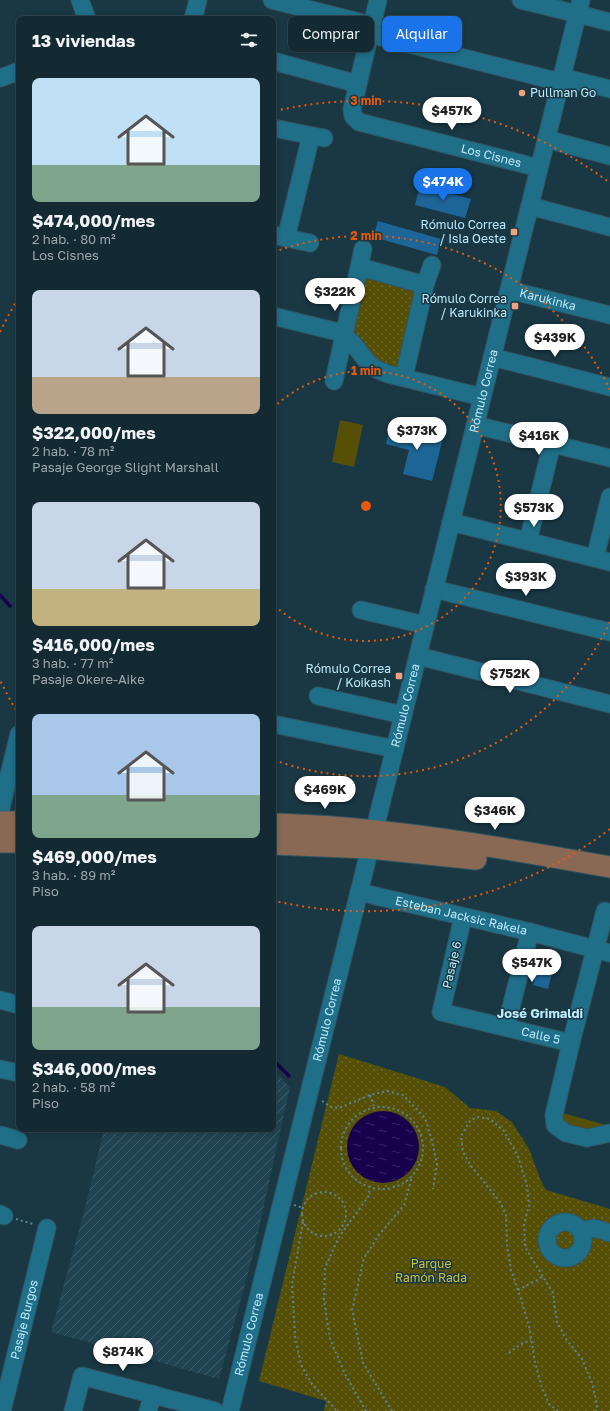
<!DOCTYPE html>
<html lang="es">
<head>
<meta charset="utf-8">
<style>
  :root { --surface:#132a33; --page:#1c323b; --text:#f1f3f6; --muted:#9da7ac; --line:#32464e; --accent:#1a73e8 }
  body { margin:0; font-family:"Golos Text",sans-serif; background:var(--page); color:var(--text); height:100vh; display:flex; flex-direction:column; font-size:15px; white-space:nowrap }
  * { box-sizing:border-box; margin:0 }
  p { font-size:13px; color:var(--muted) }
  .icon { flex:none; width:22px; height:22px; fill:none; stroke:currentColor; stroke-width:2; stroke-linecap:round; stroke-linejoin:round }
  .map { position:relative; flex:1; overflow:hidden }
  .details { position:absolute; left:16px; top:16px; width:260px; height:1116px; display:flex; flex-direction:column; background:var(--surface); border-radius:8px; box-shadow:0 2px 6px #0003,0 0 0 1px var(--line) }
  .details>* { flex:none }
  .top-card { position:absolute; left:288px; top:16px; width:262px; height:36px; display:flex; gap:8px }
  .price { position:absolute; translate:-50% -34px; padding:0 9px; border-radius:14px; background:#fff; color:#222; font-size:13px; line-height:26px; filter:drop-shadow(0 1px 2px #0008) }
  .price::after { content:''; position:absolute; left:50%; top:24px; width:12px; height:9px; margin-left:-6px; background:inherit; clip-path:polygon(0 0,100% 0,50% 100%) }
  .price.current { background:var(--accent); color:#fff }
  ul { padding:0; list-style:none }
  li { display:grid; align-content:center; gap:8px; height:212px; padding:0 16px }
  li span { display:grid; place-items:center; height:124px; border-radius:8px; color:#555 }
  li>.icon { margin-inline-start:auto }
  span .icon { width:72px; height:72px; fill:#fffc; stroke-width:1 }
  li b { font-size:17px }
  h2 { display:flex; justify-content:space-between; align-items:center; height:48px; padding:0 16px; font-size:17px }
  .tag { padding:0 14px; border-radius:8px; background:var(--surface); box-shadow:0 2px 6px #0003,0 0 0 1px var(--line); font-size:14px; line-height:36px }
  .tag.current { background:var(--accent); color:#fff }
  .map>svg:first-child { display:block }
  .industrial { fill:url(#industrial-furrows) }
  .grass { fill:#565007 }
  .park { fill:url(#park-dots) }
  .water { fill:url(#water-ripples) }
  .lines { fill:none; stroke-linecap:round; stroke-linejoin:round }
  .stream { stroke:#18004d; stroke-width:3.5 }
  .building { fill:#1e6597 }
  .minor-casing { stroke:#315461; stroke-width:19 }
  .major-casing { stroke:#315461; stroke-width:23 }
  .path { stroke:#5e8392; stroke-width:2; stroke-dasharray:2 3; stroke-linecap:butt }
  .minor { stroke:#1f6f89; stroke-width:17 }
  .major { stroke:#8a6954; stroke-width:21 }
  .ring { fill:none; stroke:#e8590c; stroke-width:2; stroke-dasharray:2 4 }
  .poi-dot { fill:#f2a17e; stroke:#193844; stroke-width:1.5 }
  .labels { text-anchor:middle; stroke-width:3; stroke-linejoin:round; paint-order:stroke }
  .poi-label { font-size:12px; fill:#beebfd; stroke:#193844; text-anchor:end }
  .street-label { font-size:12px; fill:#beebfd; stroke:#193844 }
  .park-label { font-size:12px; fill:#cfc33b; stroke:#193844 }
  .neighbourhood-label { font-size:13px; font-weight:bold; fill:#beebfd; stroke:#193844 }
  .centre { fill:#e8590c; stroke:#193844; stroke-width:2 }
  .ring-label { font-size:12px; text-anchor:middle; font-weight:bold; fill:#e8590c; stroke:#193844; stroke-width:3; stroke-linejoin:round; paint-order:stroke }
</style>
</head>
<body>
<div class="map">
<svg width="610" height="1411" viewBox="0 0 610 1411">
  <defs>
    <pattern id="industrial-furrows" width="10" height="10" patternUnits="userSpaceOnUse"><rect width="10" height="10" fill="#214452"/><path d="M-1 1l2-2M0 10L10 0M9 11l2-2" fill="none" stroke="#3f5f6c"/></pattern>
    <pattern id="park-dots" width="8" height="8" patternUnits="userSpaceOnUse"><rect width="8" height="8" fill="#565007"/><path d="M2 2h.1M6 6h.1" fill="none" stroke="#6c692c" stroke-width="1.8" stroke-linecap="round"/></pattern>
    <pattern id="water-ripples" width="26" height="14" patternUnits="userSpaceOnUse"><rect width="26" height="14" fill="#18004d"/><path d="M2 4q2-2 4 0t4 0M15 11q2-2 4 0t4 0" fill="none" stroke="#382568"/></pattern>
  </defs>
  <rect width="100%" height="100%" fill="#193844"/>
  <path class="industrial" d="M273,1070l17,17 -37,168 -34,124 -168,-47 34,-124 19,-79h169z"/>
  <path class="grass" d="M340,420l23,5 -9,42 -22,-5z
    M562,1113l48,13 -21,7 -27,-8z"/>
  <path class="park" d="M364,276l52,11 -16,84 -18,-6 -29,-31z
    M339,1054l106,33 25,21 26,3 16,11 17,27 12,32 5,9 64,19v202h-286l2,-10 -67,-20z"/>
  <path class="water" d="M347 1147a36 36 0 1 1 72 0a36 36 0 1 1-72 0Z"/>
  <g class="lines">
    <path class="stream" d="M0,595l10,11
      M273,1060l16,16"/>
  </g>
  <path class="building" d="M420,185l51,14 -6,19 -50,-13z
    M378,221l63,18 -4,16 -64,-18z
    M390,425l53,13 -11,43 -29,-7 6,-24 -23,-6z
    M540,966l13,3 -5,20 -15,-4 4,-16h2z"/>
  <g class="lines">
    <g class="minor-casing">
      <g id="minor">
        <path d="M80,0l7,19"/>
        <path d="M272,0l99,25"/>
        <path id="s1" d="M378,0l-26,109 1,7 6,6 180,46"/>
        <path d="M521,0l89,22"/>
        <path d="M193,19l5,-19"/>
        <path d="M369,34l191,48"/>
        <path d="M273,61l85,23"/>
        <path d="M561,77l49,12"/>
        <path d="M0,78l19,-7"/>
        <path d="M273,128l51,10"/>
        <path d="M546,139l64,17"/>
        <path d="M530,206l80,21"/>
        <path d="M273,235l37,8"/>
        <path d="M286,238l25,-102"/>
        <path d="M360,267l65,18"/>
        <path id="s2" d="M509,290l101,25"/>
        <path d="M273,316l65,16c20,10 22,27 38,37 4,2 8,3 12,5l94,23"/>
        <path d="M492,357l118,30"/>
        <path d="M404,377l21,-92 7,-20"/>
        <path d="M334,381l29,-132"/>
        <path d="M475,425l135,33"/>
        <path d="M451,522l159,40"/>
        <path d="M528,541l24,-97"/>
        <path d="M595,558l15,-61"/>
        <path d="M434,589l176,43"/>
        <path d="M361,610l64,15"/>
        <path d="M418,656l192,48"/>
        <path d="M318,696l85,19"/>
        <path d="M273,724l122,25"/>
        <path d="M0,812l19,-78"/>
        <path id="s3" d="M359,892l171,40 80,21"/>
        <path d="M605,911l-34,132 -17,72 1,10 11,8 21,5 23,-5"/>
        <path id="s4" d="M463,917l-22,95 130,31"/>
        <path d="M0,1000l19,5"/>
        <path d="M506,1027l24,-95"/>
        <path d="M0,1069l19,4"/>
        <path d="M0,1135l18,5"/>
        <path d="M0,1214l4,2"/>
        <circle cx="565" cy="1240" r="18"/>
        <path d="M581,1231l13,-3 16,5"/>
        <path id="s5" d="M2,1411l45,-183"/>
        <path d="M73,1411l9,-35 133,35"/>
        <path d="M148,1411l5,-17"/>
        <path id="s6" d="M230,1411l351,-1411"/>
      </g>
    </g>
    <g class="major-casing">
      <path id="major" d="M0,822h19
        M273,824c113,3 226,23 337,43
        M0,842h19
        M273,844l97,4 106,11"/>
    </g>
    <path class="path" d="M370,1095l4,11
      M322,1101l9,6 8,1 31,-13 17,-4 16,4 22,23 6,19 6,27 -4,25
      M341 1148a41 41 0 1 1 82 0a41 41 0 1 1-82 0Z
      M302 1214a22 22 0 1 1 44 0a22 22 0 1 1-44 0Z
      M294,1205l9,3
      M16,1219l17,5
      M303,1222l-11,63 3,51 6,29 11,19 25,27
      M518,1290l21,-11 4,-4
      M509,1353l12,-9 10,-4
      M366,1411l-21,-37 -15,-35 -6,-39 1,-32 14,-31 29,-40 2,-9
      M392,1411l-29,-48 -11,-53 12,-52 15,-23 25,-30 8,-28
      M558,1411l-9,-7 -8,-19 -6,-23 -6,-36 -8,-27 -10,-29 -4,-25 -1,-30 -6,-13 -29,-36 -8,-14 -2,-16 9,-15 7,-4 13,2 14,12 14,25 9,30 2,19 -5,20 1,22 28,46 4,29 9,17 16,20 10,24 5,22 -1,6"/>
    <use href="#minor" class="minor"/>
    <use href="#major" class="major"/>
  </g>
  <g class="ring">
    <path d="M273 408A135 135 0 1 1 273 604"/>
    <path d="M610 622A270 270 0 0 1 274 760M274 252A270 270 0 0 1 610 390"/>
    <path d="M610 829A405 405 0 0 1 275 901M19 715A405 405 0 0 1 0 680M0 332A405 405 0 0 1 19 297M275 111A405 405 0 0 1 610 183"/>
  </g>
  <g class="poi-dot">
    <circle cx="522" cy="93" r="4"/>
    <rect x="510" y="228" width="8" height="8" rx="2"/>
    <rect x="511" y="302" width="8" height="8" rx="2"/>
    <rect x="395" y="672" width="8" height="8" rx="2"/>
  </g>
  <g class="labels">
    <g class="poi-label">
      <text x="530" y="97" text-anchor="start">Pullman Go</text>
      <text x="506" y="229">Rómulo Correa<tspan x="506" dy="14">/ Isla Oeste</tspan></text>
      <text x="507" y="303">Rómulo Correa<tspan x="507" dy="14">/ Karukinka</tspan></text>
      <text x="391" y="673">Rómulo Correa<tspan x="391" dy="14">/ Koikash</tspan></text>
    </g>
    <g class="street-label">
      <text dy="4" stroke="none"><textPath href="#s1" startOffset="264">Los Cisnes</textPath></text>
      <text dy="4" stroke="none"><textPath href="#s2" startOffset="40">Karukinka</textPath></text>
      <text dy="4" stroke="none"><textPath href="#s6" startOffset="1051">Rómulo Correa</textPath></text>
      <text dy="4" stroke="none"><textPath href="#s6" startOffset="727">Rómulo Correa</textPath></text>
      <text dy="4" stroke="none"><textPath href="#s3" startOffset="105">Esteban Jacksic Rakela</textPath></text>
      <text transform="translate(452 965) rotate(-77)" y="4">Pasaje 6</text>
      <text dy="4" stroke="none"><textPath href="#s6" startOffset="403">Rómulo Correa</textPath></text>
      <text dy="4" stroke="none"><textPath href="#s4" startOffset="200">Calle 5</textPath></text>
      <text dy="4" stroke="none"><textPath href="#s5" startOffset="94">Pasaje Burgos</textPath></text>
      <text dy="4" stroke="none"><textPath href="#s6" startOffset="79">Rómulo Correa</textPath></text>
    </g>
    <g class="park-label">
      <text x="431" y="1268">Parque<tspan x="431" dy="14">Ramón Rada</tspan></text>
    </g>
    <g class="neighbourhood-label">
      <text x="540" y="1018">José Grimaldi</text>
    </g>
  </g>
  <circle cx="366" cy="506" r="6" class="centre"/>
  <g class="ring-label">
    <text x="366" y="105">3 min</text>
    <text x="366" y="240">2 min</text>
    <text x="366" y="375">1 min</text>
  </g>
</svg>
<b class="price" style="left:452px;top:131px">$457K</b>
<b class="price current" style="left:443px;top:202px">$474K</b>
<b class="price" style="left:335px;top:312px">$322K</b>
<b class="price" style="left:555px;top:358px">$439K</b>
<b class="price" style="left:417px;top:451px">$373K</b>
<b class="price" style="left:539px;top:456px">$416K</b>
<b class="price" style="left:534px;top:528px">$573K</b>
<b class="price" style="left:526px;top:597px">$393K</b>
<b class="price" style="left:510px;top:694px">$752K</b>
<b class="price" style="left:325px;top:810px">$469K</b>
<b class="price" style="left:495px;top:831px">$346K</b>
<b class="price" style="left:532px;top:983px">$547K</b>
<b class="price" style="left:123px;top:1372px">$874K</b>
<div class="top-card">
<a class="tag">Comprar</a>
<a class="tag current">Alquilar</a>
</div>
<section class="details">
<h2>13 viviendas<svg class="icon" aria-label="filters" viewBox="0 0 24 24"><path d="M4 7h16M4 17h16"/><circle cx="9" cy="7" r="2"/><circle cx="15" cy="17" r="2"/></svg></h2>
<ul>
<li><span style="background:linear-gradient(#bfe0f5 70%,#7fa58c 0)"><svg class="icon" aria-label="home" viewBox="0 0 24 24"><path d="M3 11l9-7 9 7M6 9v11h12V9"/></svg></span><div><b>$474,000/mes</b><p>2 hab. · 80 m²</p><p>Los Cisnes</p></div></li>
<li><span style="background:linear-gradient(#c9d6e8 70%,#b9a48a 0)"><svg class="icon" aria-label="home" viewBox="0 0 24 24"><path d="M3 11l9-7 9 7M6 9v11h12V9"/></svg></span><div><b>$322,000/mes</b><p>2 hab. · 78 m²</p><p>Pasaje George Slight Marshall</p></div></li>
<li><span style="background:linear-gradient(#c9d6e8 70%,#c2b280 0)"><svg class="icon" aria-label="home" viewBox="0 0 24 24"><path d="M3 11l9-7 9 7M6 9v11h12V9"/></svg></span><div><b>$416,000/mes</b><p>3 hab. · 77 m²</p><p>Pasaje Okere-Aike</p></div></li>
<li><span style="background:linear-gradient(#a9c7e8 65%,#7fa58c 0)"><svg class="icon" aria-label="home" viewBox="0 0 24 24"><path d="M3 11l9-7 9 7M6 9v11h12V9"/></svg></span><div><b>$469,000/mes</b><p>3 hab. · 89 m²</p><p>Piso</p></div></li>
<li><span style="background:linear-gradient(#c9d6e8 65%,#7fa58c 0)"><svg class="icon" aria-label="home" viewBox="0 0 24 24"><path d="M3 11l9-7 9 7M6 9v11h12V9"/></svg></span><div><b>$346,000/mes</b><p>2 hab. · 58 m²</p><p>Piso</p></div></li>
</ul>
</section>
</div>
</body>
</html>
